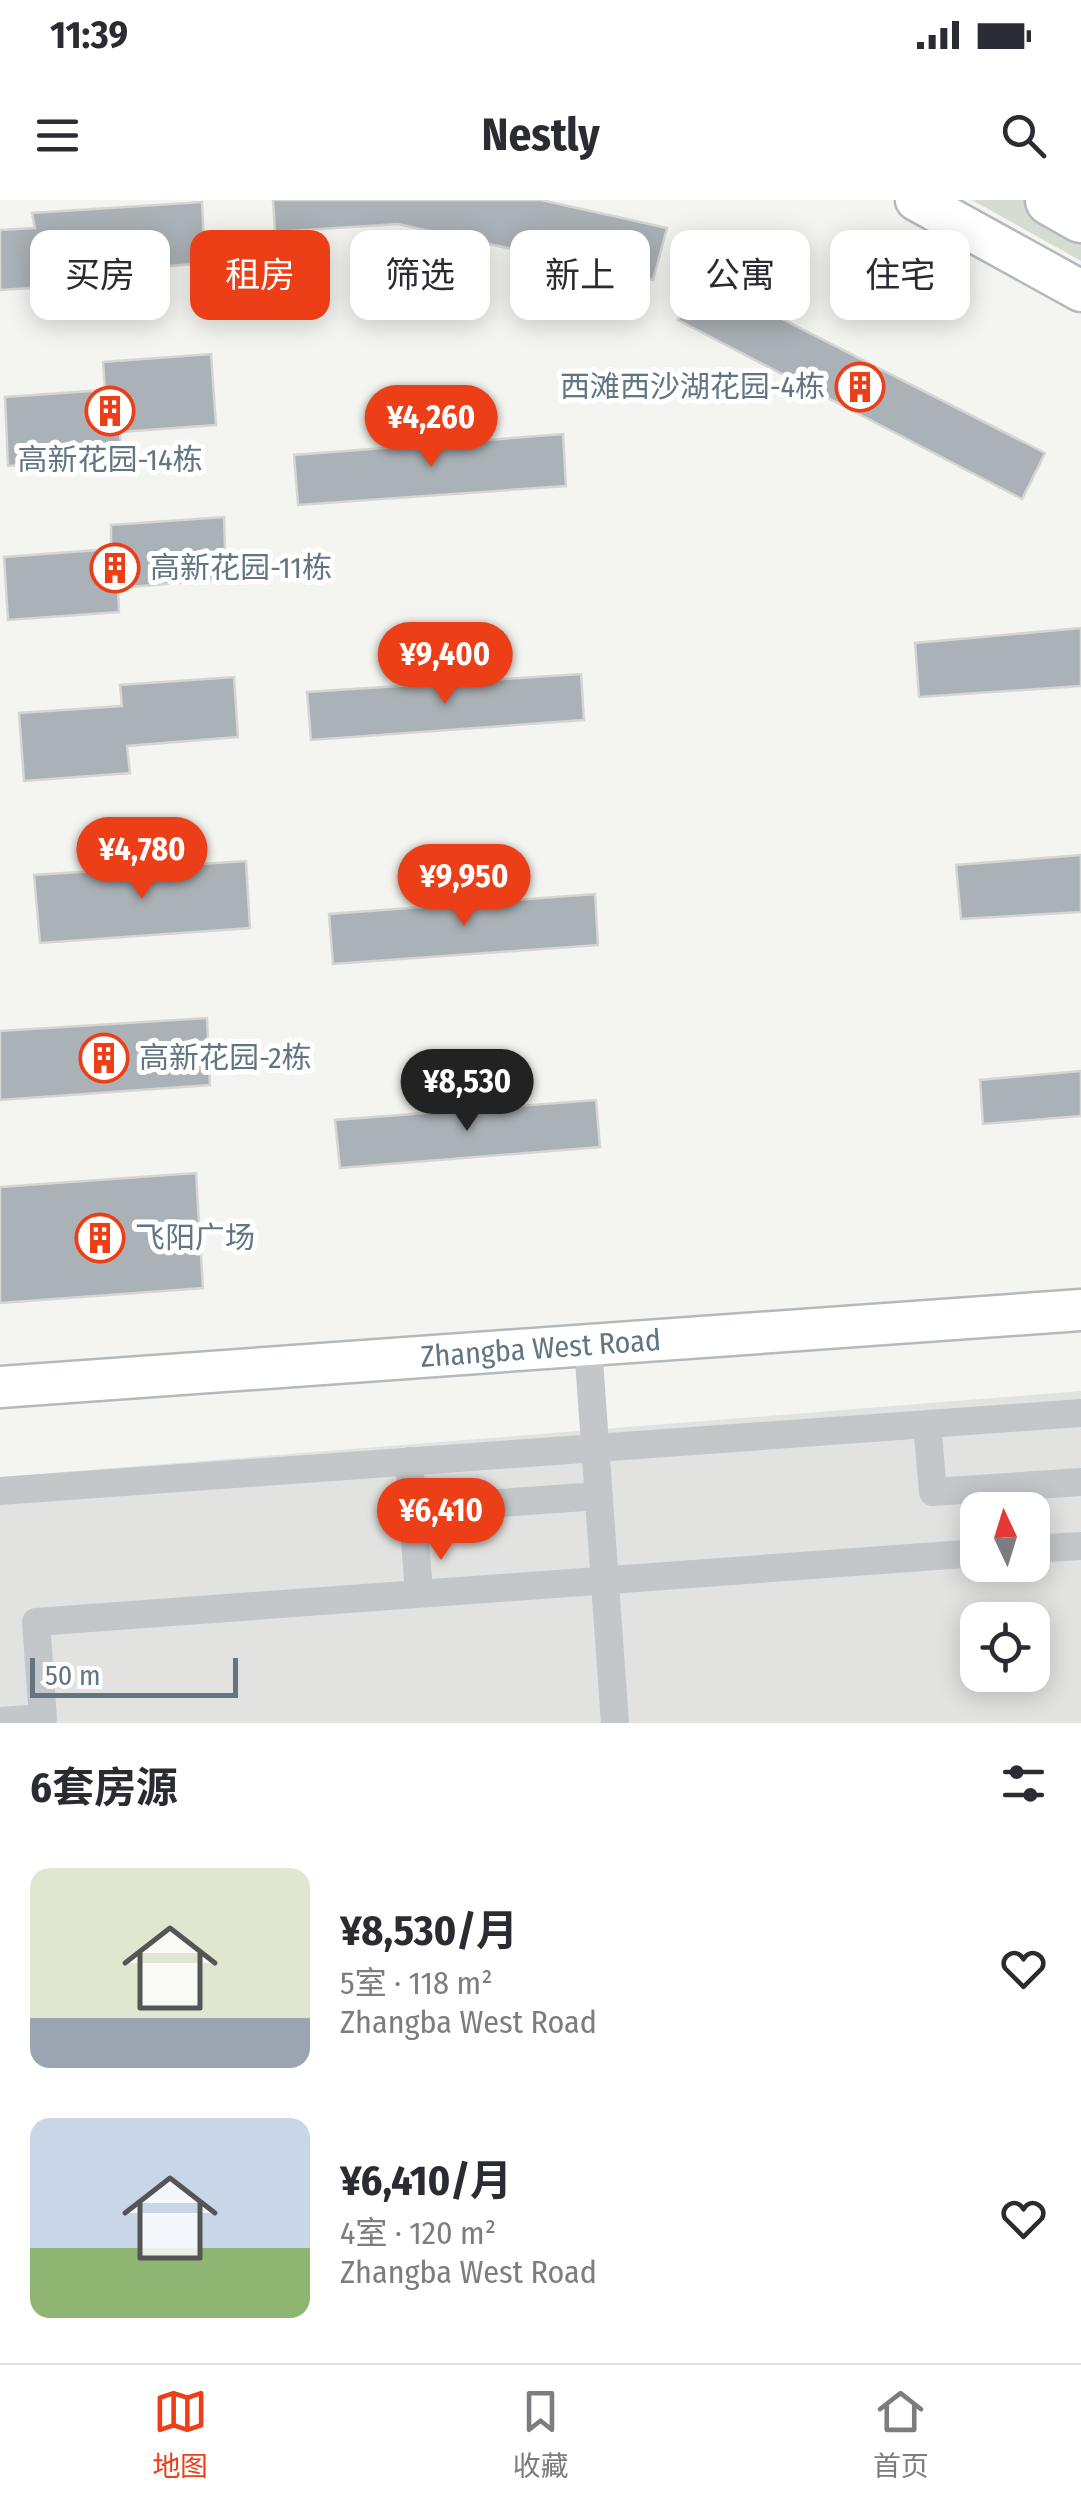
<!DOCTYPE html>
<html lang="zh">
<head>
<meta charset="utf-8">
<style>
  :root { --surface:#fff; --page:#f2f2f3; --text:#2b2b33; --muted:#7c7c81; --line:#e1e1e2; --accent:#ed3f17 }
  body { margin:0; font-family:"Fira Sans Condensed","Noto Sans SC",sans-serif; background:var(--page); color:var(--text); height:100vh; display:flex; flex-direction:column; font-size:38px; white-space:nowrap }
  * { box-sizing:border-box; margin:0 }
  p { font-size:32px; color:var(--muted) }
  .icon { flex:none; width:55px; height:55px; fill:none; stroke:currentColor; stroke-width:2; stroke-linecap:round; stroke-linejoin:round }
  .map { position:relative; height:1523px; overflow:hidden }
  .side { display:flex; flex-direction:column; background:var(--surface); flex:1 }
  .side>* { flex:none }
  .hud { position:absolute; left:30px; top:30px; width:1022px; height:90px; display:flex; gap:20px }
  .needle { width:65px; rotate:356deg }
  .controls { position:absolute; left:960px; top:1292px; display:grid; gap:20px }
  .controls a { display:grid; place-items:center; width:90px; height:90px; border-radius:20px; background:var(--surface); box-shadow:0 5px 25px #0003; font-size:50px }
  .scale { position:absolute; left:30px; bottom:25px; width:208px; box-sizing:border-box; padding-left:10px; border:5px solid #617583; border-top:0; font-size:28px; line-height:35px; white-space:nowrap; color:#617583; -webkit-text-stroke:8px #fff; paint-order:stroke }
  .price { position:absolute; translate:-50% -85px; padding:0 22px; border-radius:35px; background:var(--accent); color:#fff; font-size:32px; line-height:65px; filter:drop-shadow(0 2px 5px #0008) }
  .price::after { content:''; position:absolute; left:50%; top:60px; width:30px; height:22px; margin-left:-15px; background:inherit; clip-path:polygon(0 0,100% 0,50% 100%) }
  .price.active { background:#222; color:#fff }
  ul { padding:0; list-style:none }
  li { display:flex; align-items:center; gap:30px; height:250px; padding:0 30px }
  li span { display:grid; place-items:center; flex:none; width:280px; height:200px; border-radius:20px; color:#555 }
  li>.icon { margin-inline-start:auto }
  span .icon { width:120px; height:120px; fill:#fffc; stroke-width:1 }
  li b { font-size:42px }
  h2 { display:flex; justify-content:space-between; align-items:center; height:120px; padding:0 30px; font-size:42px }
  .chip { padding:0 35px; border-radius:20px; background:var(--surface); box-shadow:0 5px 25px #0003; font-size:35px; line-height:90px }
  .chip.active { background:var(--accent); color:#fff }
  .status { display:flex; justify-content:space-between; align-items:center; height:70px; padding:0 50px; background:var(--surface); direction:ltr }
  .status svg { height:28px; fill:currentColor }
  header { display:flex; justify-content:space-between; align-items:center; height:130px; padding:0 30px; background:var(--surface); font-size:45px; font-weight:700 }
  .tabs { display:flex; justify-content:space-around; align-items:center; height:140px; border-top:2px solid var(--line); background:var(--surface); font-size:28px; color:var(--muted) }
  .tabs a { display:grid; justify-items:center; gap:5px }
  .tabs .active { color:var(--accent) }
  .map>svg:first-child { display:block }
  .built { fill:#e2e3e1; fill-rule:evenodd }
  .green { fill:#d5dcd1 }
  .building { fill:#aab2b7; stroke:#d5d5d3; stroke-width:2.5 }
  .lines { fill:none; stroke-linecap:round; stroke-linejoin:round }
  .secondary-casing { stroke:#b3b9bd; stroke-width:45 }
  .highway-casing { stroke:#b5b9bc; stroke-width:55 }
  .street { stroke:#c3c7ca; stroke-width:28 }
  .secondary { stroke:#fff; stroke-width:40 }
  .highway { stroke:#fff; stroke-width:50 }
  .labels { text-anchor:middle; stroke-width:10; stroke-linejoin:round; paint-order:stroke }
  .poi-label { font-size:30px; fill:#617583; stroke:#fff; text-anchor:start }
  .street-label { font-size:30px; fill:#617583; stroke:#fff }
</style>
</head>
<body>
<div class="status"><b>11:39</b><svg viewBox="0 0 49 12"><path d="M0 12V9h3v3zM5 12V6h3v6zM10 12V3h3v9zM15 12V0h3v12zM26 1h20v11H26zM47 4h2v5h-2z"/></svg></div>
<header><svg class="icon" aria-label="menu" viewBox="0 0 24 24"><path d="M4 6h16M4 12h16M4 18h16"/></svg>Nestly<svg class="icon" aria-label="search" viewBox="0 0 24 24"><circle cx="10" cy="10" r="6"/><path d="M15 15l6 6"/></svg></header>
<div class="map">
<svg width="1081" height="1523" viewBox="0 0 1081 1523">
  <rect width="100%" height="100%" fill="#f4f4f0"/>
  <path class="built" d="M1081,1191v332h-1081v-246zM978,1310h54v55h-54zM978,1420h54v55h-54z"/>
  <path class="green" d="M972,0h109v61z"/>
  <path class="building" d="M273,0h268l126,28 -14,52 -255,-56 -123,8z
    M202,2l3,61 -162,14 1,10 -44,3v-60l35,-2 -3,-15z
    M700,77l345,176 -23,46 -344,-179z
    M211,154l5,71 -96,7 1,25 -113,9 -3,-69 100,-7 -2,-28z
    M563,234l3,52 -268,19 -4,-50z
    M224,317l2,62 -108,9 1,24 -111,8 -4,-63 107,-8v-24z
    M1081,428v58l-162,11 -4,-54z
    M581,474l3,46 -273,20 -4,-48z
    M234,477l4,60 -111,9 3,27 -106,8 -5,-68 103,-7 -2,-21z
    M1081,655v57l-120,7 -5,-54z
    M246,661l4,67 -210,15 -6,-68z
    M595,694l3,51 -265,19 -4,-50z
    M207,818l3,67 -210,15v-69z
    M1081,871v45l-98,8 -3,-44z
    M596,900l4,47 -260,21 -5,-48z
    M196,973l7,115 -203,15v-116z"/>
  <g class="lines">
    <g class="secondary-casing">
      <g id="secondary">
        <path d="M916,0l165,91"/>
        <path id="s1" d="M0,1187l1081,-77"/>
      </g>
    </g>
    <g class="highway-casing">
      <path id="highway" d="M1051,0l30,17"/>
    </g>
    <path class="street" d="M588,1146l27,377
      M927,1224l6,68 148,-10
      M409,1261l10,132
      M0,1291l1081,-78
      M413,1309l186,-13
      M1032,1349l49,-3
      M0,1521l43,-3 -7,-96 942,-69"/>
    <use href="#secondary" class="secondary"/>
    <use href="#highway" class="highway"/>
  </g>
  <defs>
    <g id="building-ring" transform="scale(2.5)"><circle r="9.5" fill="#fff" stroke="#ed3f17" stroke-width="1.5"/><path d="M-4-6H4V6H1V3H-1V6H-4ZM-2.5-4.3h1.7v1.8h-1.7ZM.8-4.3h1.7v1.8H.8ZM-2.5-1h1.7V.8h-1.7ZM.8-1h1.7V.8H.8Z" fill="#ed3f17"/></g>
  </defs>
  <g fill-rule="evenodd">
    <use href="#building-ring" x="860" y="187"/>
    <use href="#building-ring" x="110" y="211"/>
    <use href="#building-ring" x="115" y="368"/>
    <use href="#building-ring" x="104" y="858"/>
    <use href="#building-ring" x="100" y="1038"/>
  </g>
  <g class="labels">
    <g class="poi-label">
      <text x="825" y="197" text-anchor="end">西滩西沙湖花园-4栋</text>
      <text x="110" y="270" text-anchor="middle">高新花园-14栋</text>
      <text x="150" y="378">高新花园-11栋</text>
      <text x="139" y="868">高新花园-2栋</text>
      <text x="135" y="1048">飞阳广场</text>
    </g>
    <g class="street-label">
      <text dy="10" stroke="none"><textPath href="#s1" startOffset="542">Zhangba West Road</textPath></text>
    </g>
  </g>
</svg>
<div class="controls">
<a><svg class="needle" viewBox="-14 -14 28 28"><path d="M0-13l5 13h-10z" fill="#e53935"/><path d="M0 13l5-13h-10z" fill="#7c7c81"/></svg></a>
<a><svg class="icon" aria-label="locate" viewBox="0 0 24 24"><circle cx="12" cy="12" r="6"/><path d="M12 2v4M12 18v4M2 12h4M18 12h4"/></svg></a>
</div>
<div class="scale">50 m</div>
<b class="price" style="left:431px;top:270px">¥4,260</b>
<b class="price" style="left:445px;top:507px">¥9,400</b>
<b class="price" style="left:142px;top:702px">¥4,780</b>
<b class="price" style="left:464px;top:729px">¥9,950</b>
<b class="price active" style="left:467px;top:934px">¥8,530</b>
<b class="price" style="left:441px;top:1363px">¥6,410</b>
<div class="hud">
<a class="chip">买房</a>
<a class="chip active">租房</a>
<a class="chip">筛选</a>
<a class="chip">新上</a>
<a class="chip">公寓</a>
<a class="chip">住宅</a>
</div>
</div>
<section class="side">
<h2>6套房源<svg class="icon" aria-label="filters" viewBox="0 0 24 24"><path d="M4 7h16M4 17h16"/><circle cx="9" cy="7" r="2"/><circle cx="15" cy="17" r="2"/></svg></h2>
<ul>
<li><span style="background:linear-gradient(#dfe7d0 75%,#9aa5b1 0)"><svg class="icon" aria-label="home" viewBox="0 0 24 24"><path d="M3 11l9-7 9 7M6 9v11h12V9"/></svg></span><div><b>¥8,530/月</b><p>5室 · 118 m²</p><p>Zhangba West Road</p></div><svg class="icon" aria-label="heart" viewBox="0 0 24 24"><path d="M12 20l-8-8c-3-5 5-10 8-4 3-6 11-1 8 4z"/></svg></li>
<li><span style="background:linear-gradient(#c9d6e8 65%,#8fb573 0)"><svg class="icon" aria-label="home" viewBox="0 0 24 24"><path d="M3 11l9-7 9 7M6 9v11h12V9"/></svg></span><div><b>¥6,410/月</b><p>4室 · 120 m²</p><p>Zhangba West Road</p></div><svg class="icon" aria-label="heart" viewBox="0 0 24 24"><path d="M12 20l-8-8c-3-5 5-10 8-4 3-6 11-1 8 4z"/></svg></li>
</ul>
</section>
<nav class="tabs">
<a class="active"><svg class="icon" aria-label="map" viewBox="0 0 24 24"><path d="M3 6l6-2 6 2 6-2v14l-6 2-6-2-6 2zM9 4v14M15 6v14"/></svg>地图</a>
<a><svg class="icon" aria-label="saved" viewBox="0 0 24 24"><path d="M7 4h10v16l-5-4-5 4z"/></svg>收藏</a>
<a><svg class="icon" aria-label="home" viewBox="0 0 24 24"><path d="M3 11l9-7 9 7M6 9v11h12V9"/></svg>首页</a>
</nav>
</body>
</html>
